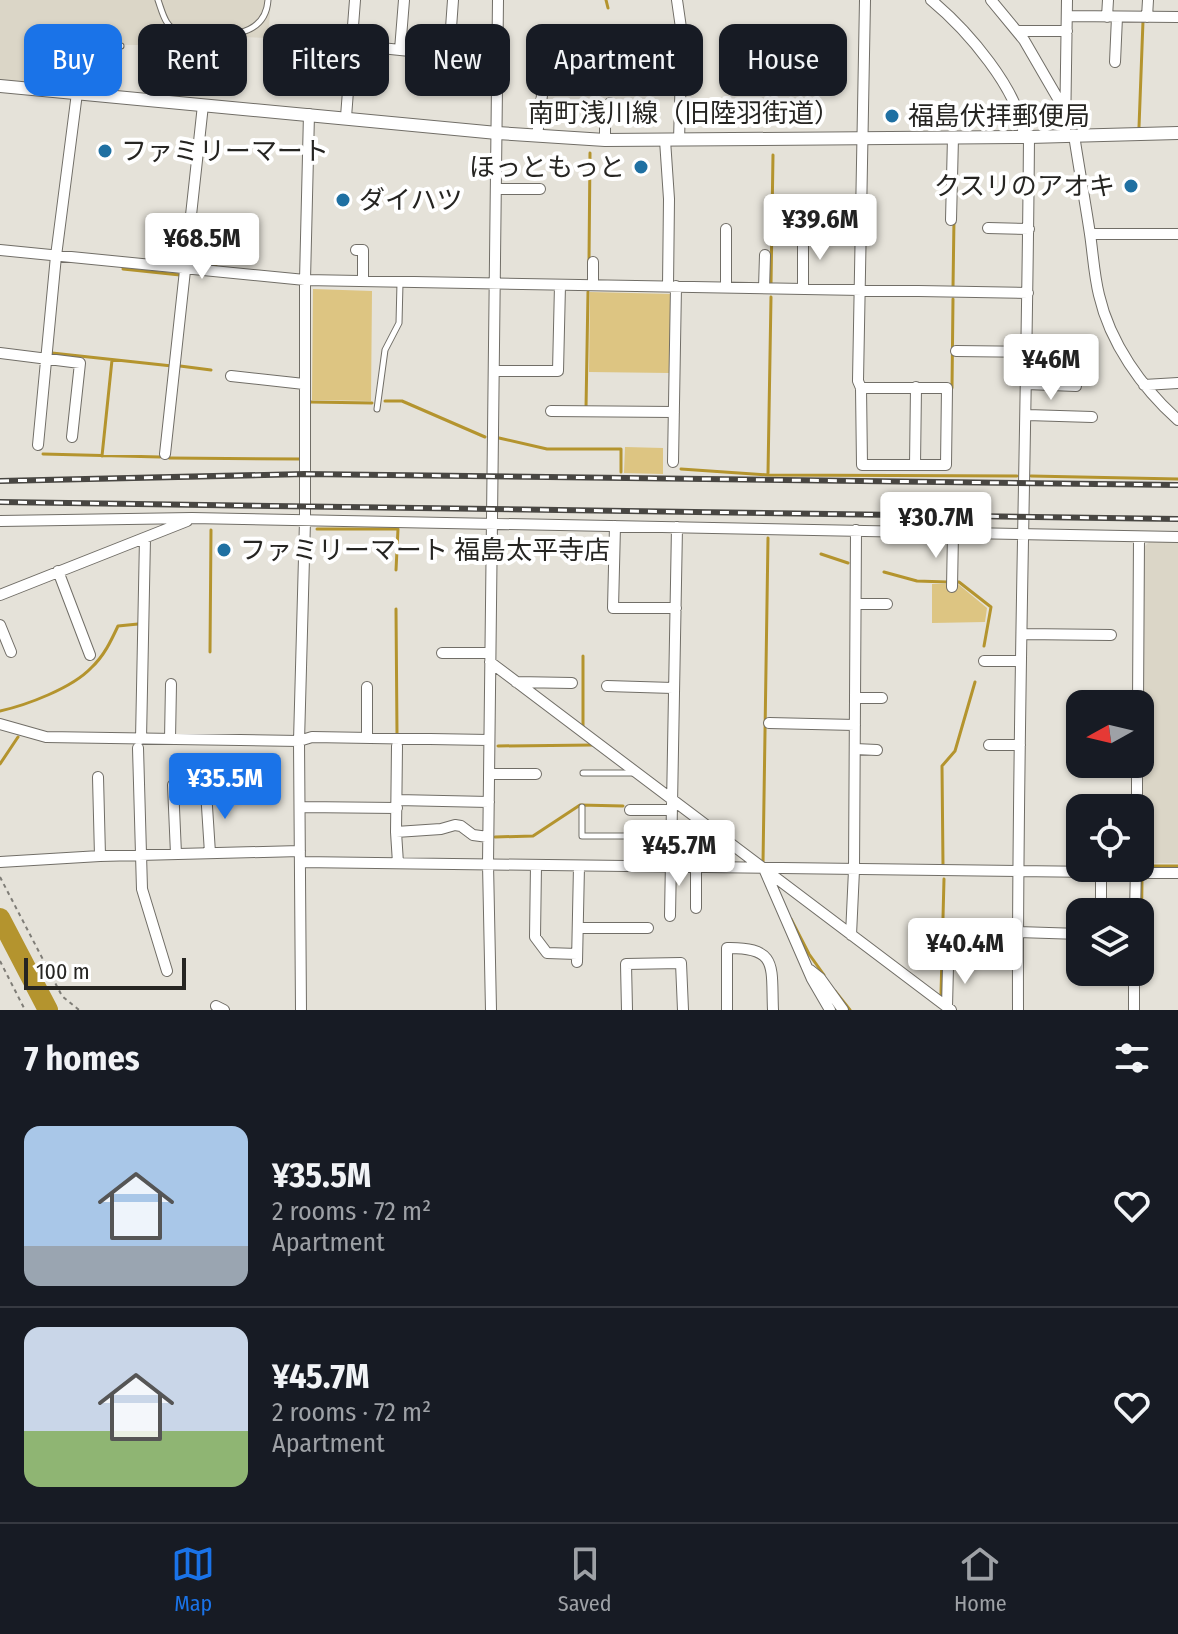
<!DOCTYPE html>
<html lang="en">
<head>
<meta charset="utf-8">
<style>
  :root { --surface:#171b24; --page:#242831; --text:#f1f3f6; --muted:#9ea1a6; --line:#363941; --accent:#1a73e8 }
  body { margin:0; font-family:"Fira Sans Condensed","Noto Sans JP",sans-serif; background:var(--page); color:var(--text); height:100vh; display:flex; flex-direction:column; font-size:30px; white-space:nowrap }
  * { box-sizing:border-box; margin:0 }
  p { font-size:26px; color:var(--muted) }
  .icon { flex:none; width:44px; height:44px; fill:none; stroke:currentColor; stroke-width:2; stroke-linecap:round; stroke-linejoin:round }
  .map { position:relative; height:1010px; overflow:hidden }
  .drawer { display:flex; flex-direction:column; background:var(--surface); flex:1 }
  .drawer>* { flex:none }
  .top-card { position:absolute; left:24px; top:24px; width:1130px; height:72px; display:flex; gap:16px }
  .needle { width:52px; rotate:262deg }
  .controls { position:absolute; left:1066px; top:690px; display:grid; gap:16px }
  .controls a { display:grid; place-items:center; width:88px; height:88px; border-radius:16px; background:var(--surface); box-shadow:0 2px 6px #0004; font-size:40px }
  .scale { position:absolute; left:24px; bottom:20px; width:162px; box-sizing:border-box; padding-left:8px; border:4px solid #262522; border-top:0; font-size:22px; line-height:28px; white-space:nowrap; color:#262522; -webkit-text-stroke:6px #fff; paint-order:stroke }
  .price { position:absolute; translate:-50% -68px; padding:0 18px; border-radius:8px; background:#fff; color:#222; font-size:26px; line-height:52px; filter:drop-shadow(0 2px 4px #0008) }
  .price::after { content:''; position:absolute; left:50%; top:48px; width:24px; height:18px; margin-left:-12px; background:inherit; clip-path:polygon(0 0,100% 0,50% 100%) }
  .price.current { background:var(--accent); color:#fff }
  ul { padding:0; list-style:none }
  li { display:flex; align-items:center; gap:24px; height:200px; padding:0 24px }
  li+li { border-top:2px solid var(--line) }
  li span { display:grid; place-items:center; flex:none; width:224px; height:160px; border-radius:16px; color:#555 }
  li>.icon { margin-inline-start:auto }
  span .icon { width:96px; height:96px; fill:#fffc; stroke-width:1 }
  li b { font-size:34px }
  h2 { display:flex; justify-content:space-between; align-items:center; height:96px; padding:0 24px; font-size:34px }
  .chip { padding:0 28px; border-radius:16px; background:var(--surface); box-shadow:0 2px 6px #0004; font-size:28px; line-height:72px }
  .chip.current { background:var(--accent); color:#fff }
  .menu { display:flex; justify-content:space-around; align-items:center; height:112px; border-top:2px solid var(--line); background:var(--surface); font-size:22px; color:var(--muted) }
  .menu a { display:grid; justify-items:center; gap:4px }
  .menu .current { color:var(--accent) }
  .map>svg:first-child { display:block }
  .built { fill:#dbd6c7 }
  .green { fill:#ddc582 }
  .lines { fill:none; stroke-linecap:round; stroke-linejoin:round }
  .stream { stroke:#b4942e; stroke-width:3 }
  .river { stroke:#b4942e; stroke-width:20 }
  .service-casing { stroke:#716e67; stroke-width:7 }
  .minor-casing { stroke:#716e67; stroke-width:12 }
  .tertiary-casing { stroke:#716e67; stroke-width:14 }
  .path { stroke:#7f7d77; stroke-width:2; stroke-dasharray:4 4; stroke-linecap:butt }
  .service { stroke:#fff; stroke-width:5 }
  .minor { stroke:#fff; stroke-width:10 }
  .tertiary { stroke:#fff; stroke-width:12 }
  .rail-casing { stroke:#484642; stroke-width:6 }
  .rail { stroke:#fff; stroke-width:3; stroke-dasharray:9; stroke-linecap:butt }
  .poi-dot { fill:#1f70a2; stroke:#fff; stroke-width:3 }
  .labels { text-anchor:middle; stroke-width:8; stroke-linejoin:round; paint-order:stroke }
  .street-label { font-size:26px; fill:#262522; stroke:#fff }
  .poi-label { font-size:26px; fill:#262522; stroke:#fff; text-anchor:start }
</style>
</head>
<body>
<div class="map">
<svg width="1178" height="1010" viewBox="0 0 1178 1010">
  <rect width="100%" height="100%" fill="#e5e2d9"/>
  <path class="built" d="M0,0h271l-3,38 -94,-3 -26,-3v13h-47l-17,3 -3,6 -4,32 -77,-6z
    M1150,541h28v322h-33l-5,-5 3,-310z"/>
  <path class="green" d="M313,289l59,2 -1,110 -59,-1z
    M590,292l82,2 -2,79 -81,-1z
    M625,447l38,1v26l-39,-1z
    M932,584h26l29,24 -2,14 -53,1z"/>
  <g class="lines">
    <path class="stream" d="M606,0l2,8
      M1139,127l4,-106
      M589,261l1,-108
      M192,264l24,2
      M123,269l57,6
      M771,284l2,-129
      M953,288l1,-69
      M52,353l120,13
      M180,366l31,4
      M952,388l1,-89
      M385,401h17l83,36
      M310,402l62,1
      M586,408l2,-116
      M499,438l48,11h74v23
      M43,454l117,3
      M102,456l10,-96
      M169,458l132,1
      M681,469l87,6 249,1
      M768,473l3,-176
      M1031,476l147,3
      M317,529h81l-2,41
      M821,554l27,9
      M884,572l33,9 30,1
      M955,582h4l32,25 -7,39
      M396,609l1,125
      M210,652l1,-122
      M0,711c27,-6 72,-23 91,-43 13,-12 20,-27 27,-42l20,-2
      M583,727v-71
      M498,746l95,-1
      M0,764l18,-27
      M1140,818l1,48h37
      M495,837l38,-1 47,-31 43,1
      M763,863l5,-325
      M943,865l-1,-99 13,-15 20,-69
      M791,919l18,35 15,21
      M1141,968l1,-90h4
      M835,991l15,19
      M941,994l3,-115"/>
    <path class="river" d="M0,918l48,92"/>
    <g class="service-casing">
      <path id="service" d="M158,0c5,14 7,27 22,33 31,2 85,11 88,-33
        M81,91l4,-43 36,-2
        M377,409l8,-59 14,-27 1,-40
        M583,773h52
        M582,807v29h60l-1,30"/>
    </g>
    <g class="minor-casing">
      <path id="minor" d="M677,0l5,35 -3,105
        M931,0c35,29 89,90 93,137
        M991,0l33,40 40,69
        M1067,16l111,1
        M1107,17l1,-17
        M1147,17l1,-17
        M1017,31h50
        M352,45l145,15
        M400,50l4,-50
        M449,56l4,-56
        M1115,62l2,-45
        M346,117l9,-117
        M1065,135l2,-135
        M1074,135c5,33 11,66 16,99 3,20 4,41 9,61 11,48 43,93 79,125
        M537,136l6,-49 8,-8 3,-16
        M605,140v-29l5,-8
        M665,140l4,59 -1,87
        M497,189h43
        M951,220l2,-83
        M988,228l41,1
        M1090,234h88
        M0,250l305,30 723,13
        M356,250h7v31
        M593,285v-23
        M726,287v-58
        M764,288l1,-33
        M803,288v-52
        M956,351l72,1
        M0,353l80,10 -8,74
        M494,371h64l2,-86
        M231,376l73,8
        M1027,384l49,2
        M1144,385l34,-2
        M861,388l-3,-7 7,-381
        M861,388h86l-1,77h-84z
        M551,411l123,1
        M1027,415l65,2
        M38,445l18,-189 21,-163
        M165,454l38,-349
        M673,462l3,-176
        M915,465l1,-78
        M0,521l192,-3 986,19
        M615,526l-2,82h63
        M58,571l32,84
        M952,587l1,-54
        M0,595l187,-74
        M856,604h31
        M0,625l11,27
        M1022,634l89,1
        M442,653h48
        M984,661h37
        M490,662l461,348
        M516,682l56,1
        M607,686l66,2
        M855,698h27
        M1138,704l1,-167
        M769,723l86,2
        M0,724l46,13 253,4 13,-4 177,3
        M367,738v-51
        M141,739l4,-201
        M170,739l1,-55
        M989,745h31
        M397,746l-1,86 45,-3 14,-4 6,1 12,9 15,2
        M138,748l4,141 25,82
        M855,749l22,1
        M489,774h47
        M98,777l2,79
        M173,785l3,69
        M206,791l4,62
        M397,800l92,2
        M301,807l96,1
        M1137,808v-44
        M630,810h40
        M396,832l2,31
        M0,862l100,-6 200,-5
        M300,862l878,11
        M536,865l-1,72 12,16 30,1
        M696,868v40
        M765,871l47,108 18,31
        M1101,912v-40
        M1135,912l1,-44
        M670,916l7,-389
        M578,928h70
        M988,929h29
        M1018,932l62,2
        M851,935l3,-65 2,-340
        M577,962l2,-96
        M810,970l10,8 23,32
        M216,1006l8,4
        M947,1007l1,-41
        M301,1010l-2,-269 6,-220v-241l4,-166
        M491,1010l-3,-146 10,-864
        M627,1010l-1,-46 55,-1 2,47
        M727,1010v-62c52,-1 44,19 46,62
        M1018,1010c-1,-291 9,-582 11,-873
        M1134,1010v-38"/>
    </g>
    <g class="tertiary-casing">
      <path id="tertiary" d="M0,86l497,47 108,7 424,-3 149,-4"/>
    </g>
    <path class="path" d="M0,877l62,119 17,14
      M0,961l25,49"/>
    <use href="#service" class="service"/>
    <use href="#minor" class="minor"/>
    <use href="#tertiary" class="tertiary"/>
    <g class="rail-casing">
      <path id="rail" d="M0,481l305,-7 873,11
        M0,502l1178,17"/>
    </g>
    <use href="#rail" class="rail"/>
  </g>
  <g class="poi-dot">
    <circle cx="892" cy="116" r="8"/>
    <circle cx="105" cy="151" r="8"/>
    <circle cx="641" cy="167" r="8"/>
    <circle cx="1131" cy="186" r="8"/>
    <circle cx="343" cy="200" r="8"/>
    <circle cx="224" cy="550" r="8"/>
  </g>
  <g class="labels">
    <g class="street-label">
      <text x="684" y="122">南町浅川線（旧陸羽街道）</text>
    </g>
    <g class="poi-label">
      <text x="908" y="125">福島伏拝郵便局</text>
      <text x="121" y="160">ファミリーマート</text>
      <text x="625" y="176" text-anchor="end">ほっともっと</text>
      <text x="1115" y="195" text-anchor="end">クスリのアオキ</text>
      <text x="359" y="209">ダイハツ</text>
      <text x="240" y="559">ファミリーマート 福島太平寺店</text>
    </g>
  </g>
</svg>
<div class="controls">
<a><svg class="needle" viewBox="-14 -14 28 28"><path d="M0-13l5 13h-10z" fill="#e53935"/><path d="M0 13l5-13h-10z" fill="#9ea1a6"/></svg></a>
<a><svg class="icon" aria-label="locate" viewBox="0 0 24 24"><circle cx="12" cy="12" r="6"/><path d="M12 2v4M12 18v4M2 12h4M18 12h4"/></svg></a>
<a><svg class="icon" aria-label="layers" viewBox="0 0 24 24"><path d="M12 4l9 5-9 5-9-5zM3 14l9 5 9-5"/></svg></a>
</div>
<div class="scale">100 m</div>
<b class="price" style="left:820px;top:262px">¥39.6M</b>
<b class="price" style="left:202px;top:281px">¥68.5M</b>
<b class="price" style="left:1051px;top:402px">¥46M</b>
<b class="price" style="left:936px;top:560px">¥30.7M</b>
<b class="price current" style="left:225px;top:821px">¥35.5M</b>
<b class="price" style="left:679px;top:888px">¥45.7M</b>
<b class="price" style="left:965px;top:986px">¥40.4M</b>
<div class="top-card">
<a class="chip current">Buy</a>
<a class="chip">Rent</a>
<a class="chip">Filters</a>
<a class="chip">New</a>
<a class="chip">Apartment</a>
<a class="chip">House</a>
</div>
</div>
<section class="drawer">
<h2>7 homes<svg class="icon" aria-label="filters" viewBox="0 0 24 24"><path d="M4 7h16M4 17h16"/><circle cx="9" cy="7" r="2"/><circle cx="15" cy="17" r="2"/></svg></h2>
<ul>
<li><span style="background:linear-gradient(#a9c7e8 75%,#9aa5b1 0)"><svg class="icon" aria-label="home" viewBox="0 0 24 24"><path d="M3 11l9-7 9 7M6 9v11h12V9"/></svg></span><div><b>¥35.5M</b><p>2 rooms · 72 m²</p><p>Apartment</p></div><svg class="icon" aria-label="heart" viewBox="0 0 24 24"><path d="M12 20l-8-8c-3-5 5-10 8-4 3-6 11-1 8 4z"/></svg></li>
<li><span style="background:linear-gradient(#c9d6e8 65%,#8fb573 0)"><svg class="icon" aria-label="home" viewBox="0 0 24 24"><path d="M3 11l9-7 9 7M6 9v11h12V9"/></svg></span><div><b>¥45.7M</b><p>2 rooms · 72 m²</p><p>Apartment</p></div><svg class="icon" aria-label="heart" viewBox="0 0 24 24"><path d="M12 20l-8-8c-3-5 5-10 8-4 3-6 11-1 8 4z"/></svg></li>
</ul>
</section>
<nav class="menu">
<a class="current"><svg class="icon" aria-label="map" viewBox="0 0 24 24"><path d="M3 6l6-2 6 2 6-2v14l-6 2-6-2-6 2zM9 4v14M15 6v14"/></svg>Map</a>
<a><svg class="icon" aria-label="saved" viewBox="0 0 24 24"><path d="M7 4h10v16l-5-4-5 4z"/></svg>Saved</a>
<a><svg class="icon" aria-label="home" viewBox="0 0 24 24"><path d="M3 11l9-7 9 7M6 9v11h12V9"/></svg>Home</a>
</nav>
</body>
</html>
